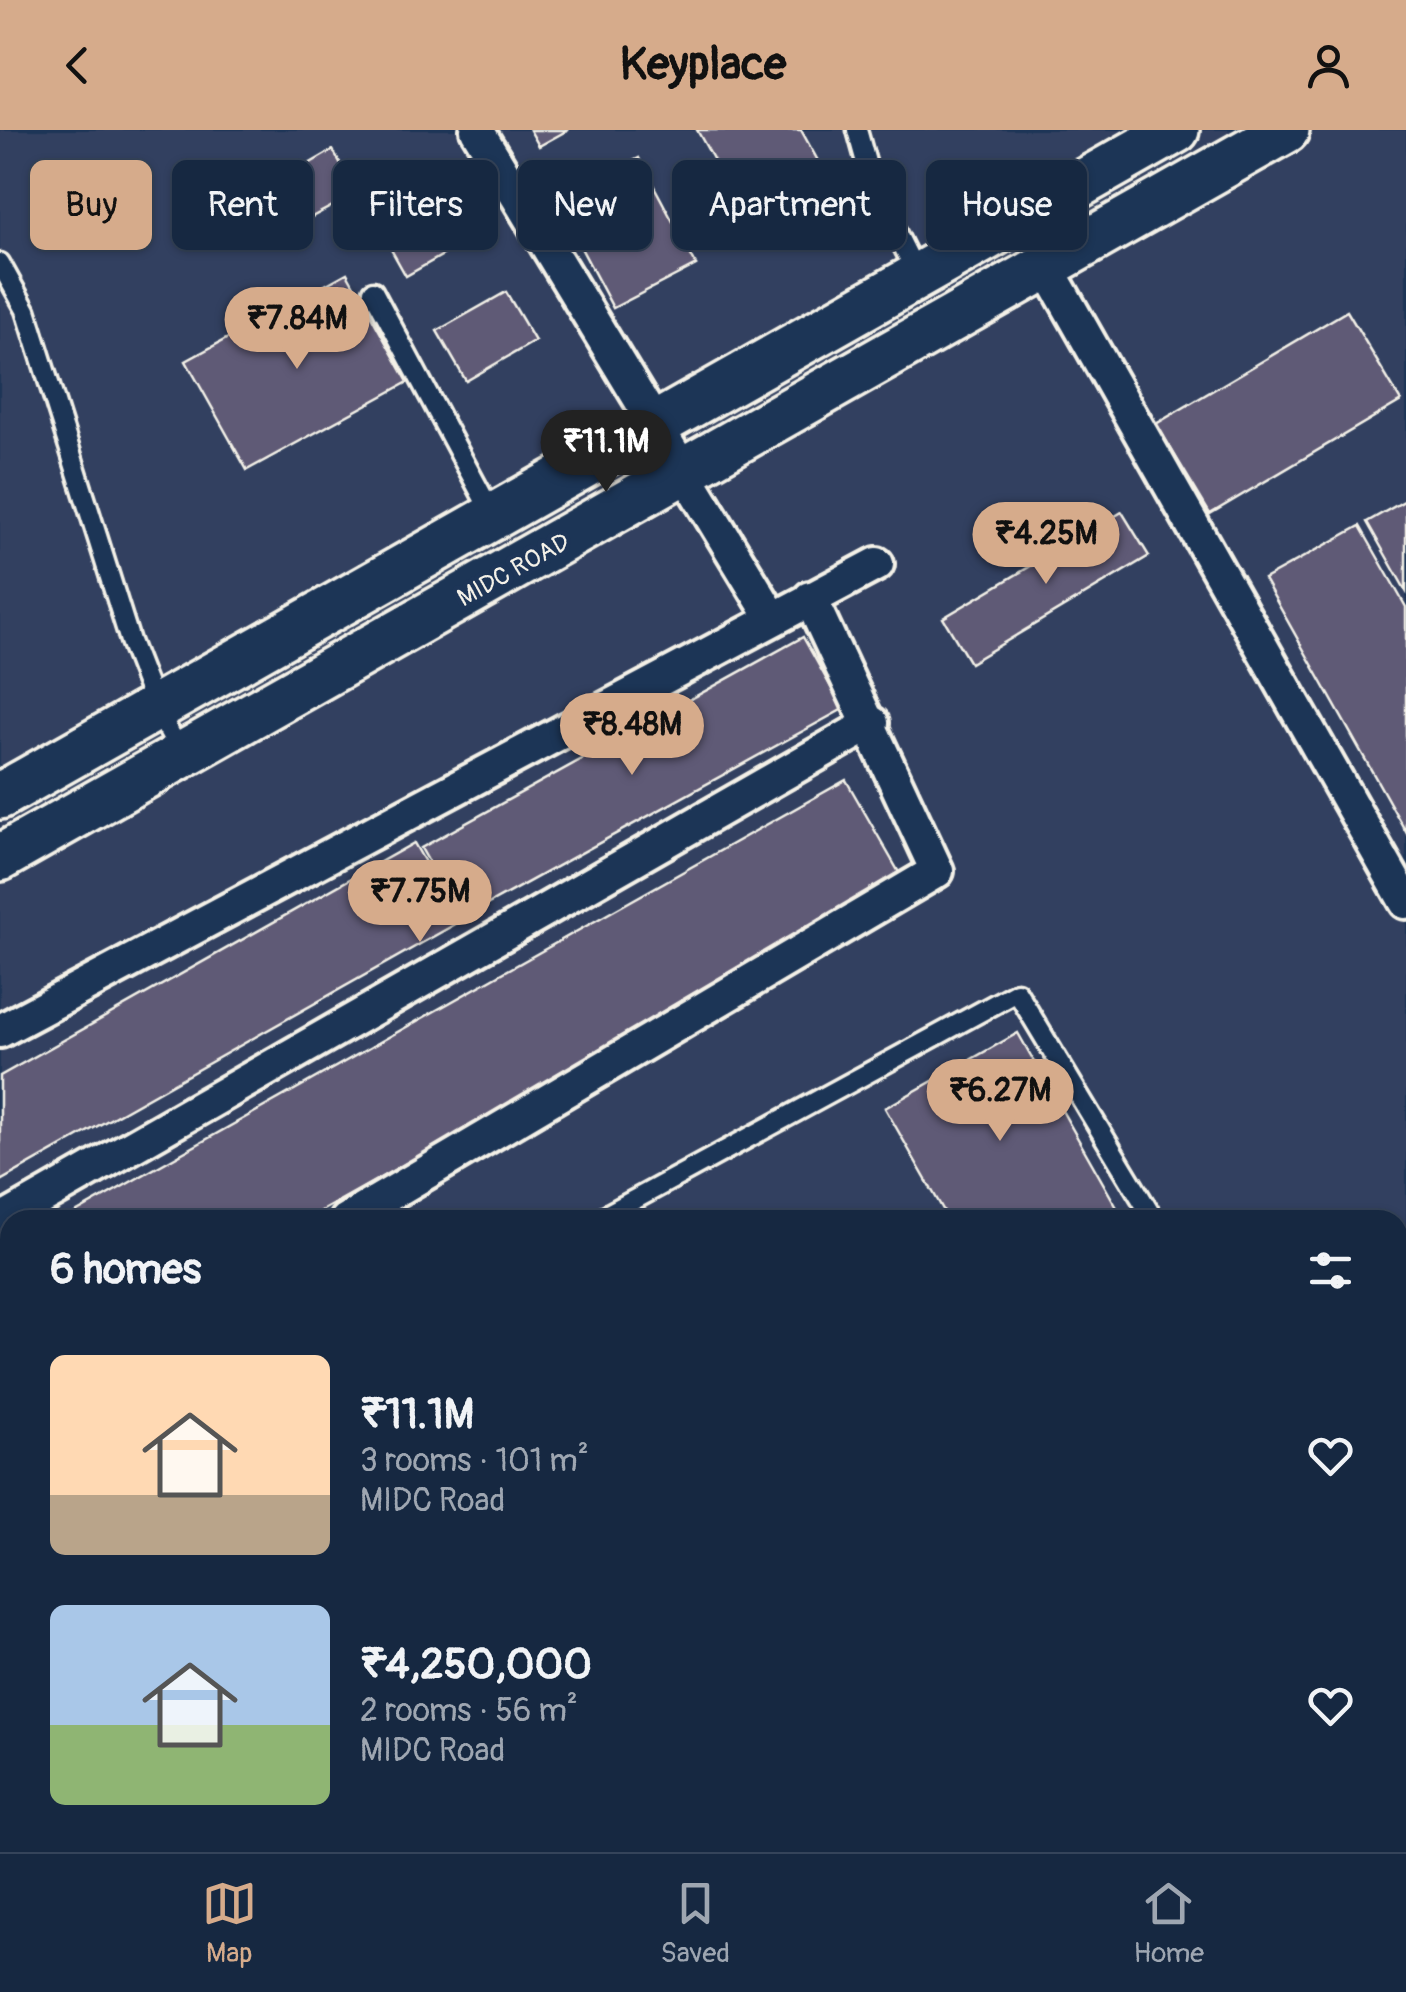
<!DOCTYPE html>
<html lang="en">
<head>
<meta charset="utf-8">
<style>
  :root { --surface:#162841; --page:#1f3048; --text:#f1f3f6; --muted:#9ea6b1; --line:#35445a; --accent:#d6ab8b }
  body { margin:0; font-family:Pangolin,sans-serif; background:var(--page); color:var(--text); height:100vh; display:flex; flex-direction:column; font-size:38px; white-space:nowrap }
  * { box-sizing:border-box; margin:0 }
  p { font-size:32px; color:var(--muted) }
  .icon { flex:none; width:55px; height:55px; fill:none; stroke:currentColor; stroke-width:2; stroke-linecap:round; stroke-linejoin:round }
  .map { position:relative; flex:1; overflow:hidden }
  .details { position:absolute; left:0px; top:1080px; width:1408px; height:642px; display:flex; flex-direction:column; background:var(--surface); border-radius:30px 30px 0 0; box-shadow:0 2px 8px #0004,0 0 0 2px var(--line) }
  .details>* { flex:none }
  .banner { position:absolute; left:30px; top:30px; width:1348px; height:90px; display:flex; gap:20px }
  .price { position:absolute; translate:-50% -85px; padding:0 22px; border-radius:35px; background:var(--accent); color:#111; font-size:32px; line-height:65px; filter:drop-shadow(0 2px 5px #0008) }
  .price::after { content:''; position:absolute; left:50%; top:60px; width:30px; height:22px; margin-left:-15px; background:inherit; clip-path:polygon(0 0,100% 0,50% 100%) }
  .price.selected { background:#222; color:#fff }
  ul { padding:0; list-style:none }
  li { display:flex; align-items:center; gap:30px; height:250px; padding:0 50px }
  li span { display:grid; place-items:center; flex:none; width:280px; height:200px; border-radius:15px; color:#555 }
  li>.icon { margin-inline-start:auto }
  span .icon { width:120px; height:120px; fill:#fffc; stroke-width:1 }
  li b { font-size:42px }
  h2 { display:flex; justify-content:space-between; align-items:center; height:120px; padding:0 50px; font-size:42px }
  .chip { padding:0 35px; border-radius:15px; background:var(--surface); box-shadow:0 2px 8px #0004,0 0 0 2px var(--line); font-size:35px; line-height:90px }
  .chip.selected { background:var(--accent); color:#111 }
  header { display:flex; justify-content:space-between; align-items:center; height:130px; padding:0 50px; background:var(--accent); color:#111; font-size:45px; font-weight:700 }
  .tabs { display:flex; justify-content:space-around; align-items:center; height:140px; border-top:2px solid var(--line); background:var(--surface); font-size:28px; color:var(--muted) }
  .tabs a { display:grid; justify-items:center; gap:5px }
  .tabs .selected { color:var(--accent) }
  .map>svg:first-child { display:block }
  .built { fill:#304060; fill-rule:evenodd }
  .building { fill:#5e5a76; stroke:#f4f1e8; stroke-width:2.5 }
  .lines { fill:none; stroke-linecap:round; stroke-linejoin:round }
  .lane-casing { stroke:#f4f1e8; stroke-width:25 }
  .street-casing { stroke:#f4f1e8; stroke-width:40 }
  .secondary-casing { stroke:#f4f1e8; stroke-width:52 }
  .lane { stroke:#1d3557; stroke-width:18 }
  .street { stroke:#1d3557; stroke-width:32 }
  .secondary { stroke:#1d3557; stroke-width:45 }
  .labels { text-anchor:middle; stroke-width:9; stroke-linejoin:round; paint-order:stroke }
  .street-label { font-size:25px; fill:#f4f1e8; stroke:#1d3557 }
</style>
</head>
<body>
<header><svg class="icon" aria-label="back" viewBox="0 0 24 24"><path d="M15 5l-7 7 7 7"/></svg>Keyplace<svg class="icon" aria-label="person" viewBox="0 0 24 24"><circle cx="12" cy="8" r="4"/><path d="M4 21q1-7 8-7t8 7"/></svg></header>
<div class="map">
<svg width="1406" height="1722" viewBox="0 0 1406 1722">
  <rect width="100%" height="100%" fill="#1d3557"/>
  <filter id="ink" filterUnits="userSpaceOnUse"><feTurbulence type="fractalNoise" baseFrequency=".01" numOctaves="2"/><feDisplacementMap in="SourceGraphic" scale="20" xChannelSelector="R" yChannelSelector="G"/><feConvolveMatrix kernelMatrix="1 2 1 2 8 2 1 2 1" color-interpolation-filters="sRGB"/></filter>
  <g filter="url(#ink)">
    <path class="built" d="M0,0h1406v1722h-1406zM10,1090h1388v622h-1388z"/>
    <path class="building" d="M530,0h38l-29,16z
      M697,0h104l27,49 -79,44z
      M333,20l24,43 -51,27 -23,-41z
      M639,28l57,107 -83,43 -57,-107z
      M427,62l30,55 -51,29 -31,-55z
      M347,143l61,109 -161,88 -61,-109z
      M506,162l29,49 -69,40 -29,-50z
      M1347,181l54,90 -191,113 -54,-90z
      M1406,370v91l-39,-69z
      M1122,382l27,44 -179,107 -27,-45z
      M1360,396l46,81v225l-142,-253z
      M803,507l40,72 -382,210 -40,-71z
      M846,650l59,103 -600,337h-242z
      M414,713l45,79 -459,259v-105z
      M1018,903l106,187h-175l-64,-112z
      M10,1120v136l-10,5v-136z"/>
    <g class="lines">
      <g class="lane-casing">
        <path id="lane" d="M857,0l15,54 46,92
          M0,133l26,47 104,331 26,67 25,45
          M373,161l119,223
          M597,1090l420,-228 137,228
          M0,1415l10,-6
          M941,1712l6,10
          M224,1722l16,-10"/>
      </g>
      <g class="street-casing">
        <path id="street" d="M477,0l295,487
          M1046,136l360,636
          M0,901l877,-467
          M346,1090l591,-349 -127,-273
          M0,1092l872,-499
          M0,1294l10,-5
          M0,1592l10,18
          M68,1712l5,10"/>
      </g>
      <g class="secondary-casing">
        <path id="secondary" d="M0,666l1176,-666
          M0,728l1286,-728"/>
      </g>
      <use href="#lane" class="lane"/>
      <use href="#street" class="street"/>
      <use href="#secondary" class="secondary"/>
    </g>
  </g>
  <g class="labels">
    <g class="street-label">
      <text transform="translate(513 439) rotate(-29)" y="9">MIDC ROAD</text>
    </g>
  </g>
</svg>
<b class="price" style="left:297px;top:242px">₹7.84M</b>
<b class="price selected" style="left:606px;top:365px">₹11.1M</b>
<b class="price" style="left:1046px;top:457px">₹4.25M</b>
<b class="price" style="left:632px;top:648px">₹8.48M</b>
<b class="price" style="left:420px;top:815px">₹7.75M</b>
<b class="price" style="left:1000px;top:1014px">₹6.27M</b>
<div class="banner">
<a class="chip selected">Buy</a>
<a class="chip">Rent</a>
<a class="chip">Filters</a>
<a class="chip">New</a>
<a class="chip">Apartment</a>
<a class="chip">House</a>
</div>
<section class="details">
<h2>6 homes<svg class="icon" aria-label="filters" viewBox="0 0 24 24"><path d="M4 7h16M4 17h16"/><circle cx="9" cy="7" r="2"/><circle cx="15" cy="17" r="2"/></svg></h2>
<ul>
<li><span style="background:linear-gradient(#ffd9b3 70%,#b9a48a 0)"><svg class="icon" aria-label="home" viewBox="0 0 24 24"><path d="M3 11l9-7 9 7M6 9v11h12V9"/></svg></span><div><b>₹11.1M</b><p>3 rooms · 101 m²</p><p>MIDC Road</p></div><svg class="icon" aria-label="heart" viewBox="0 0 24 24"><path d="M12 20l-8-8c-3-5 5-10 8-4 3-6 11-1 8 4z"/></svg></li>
<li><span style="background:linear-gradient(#a9c7e8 60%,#8fb573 0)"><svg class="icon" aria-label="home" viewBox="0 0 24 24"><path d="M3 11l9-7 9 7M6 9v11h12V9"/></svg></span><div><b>₹4,250,000</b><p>2 rooms · 56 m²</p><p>MIDC Road</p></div><svg class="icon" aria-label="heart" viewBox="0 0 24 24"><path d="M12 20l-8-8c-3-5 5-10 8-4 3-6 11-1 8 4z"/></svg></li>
</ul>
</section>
</div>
<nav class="tabs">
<a class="selected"><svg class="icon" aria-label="map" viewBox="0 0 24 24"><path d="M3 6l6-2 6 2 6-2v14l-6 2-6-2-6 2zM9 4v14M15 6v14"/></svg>Map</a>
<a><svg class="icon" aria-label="saved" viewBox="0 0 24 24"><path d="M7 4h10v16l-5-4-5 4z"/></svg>Saved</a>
<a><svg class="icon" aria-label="home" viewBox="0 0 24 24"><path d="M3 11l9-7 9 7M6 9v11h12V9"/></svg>Home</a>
</nav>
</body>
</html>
